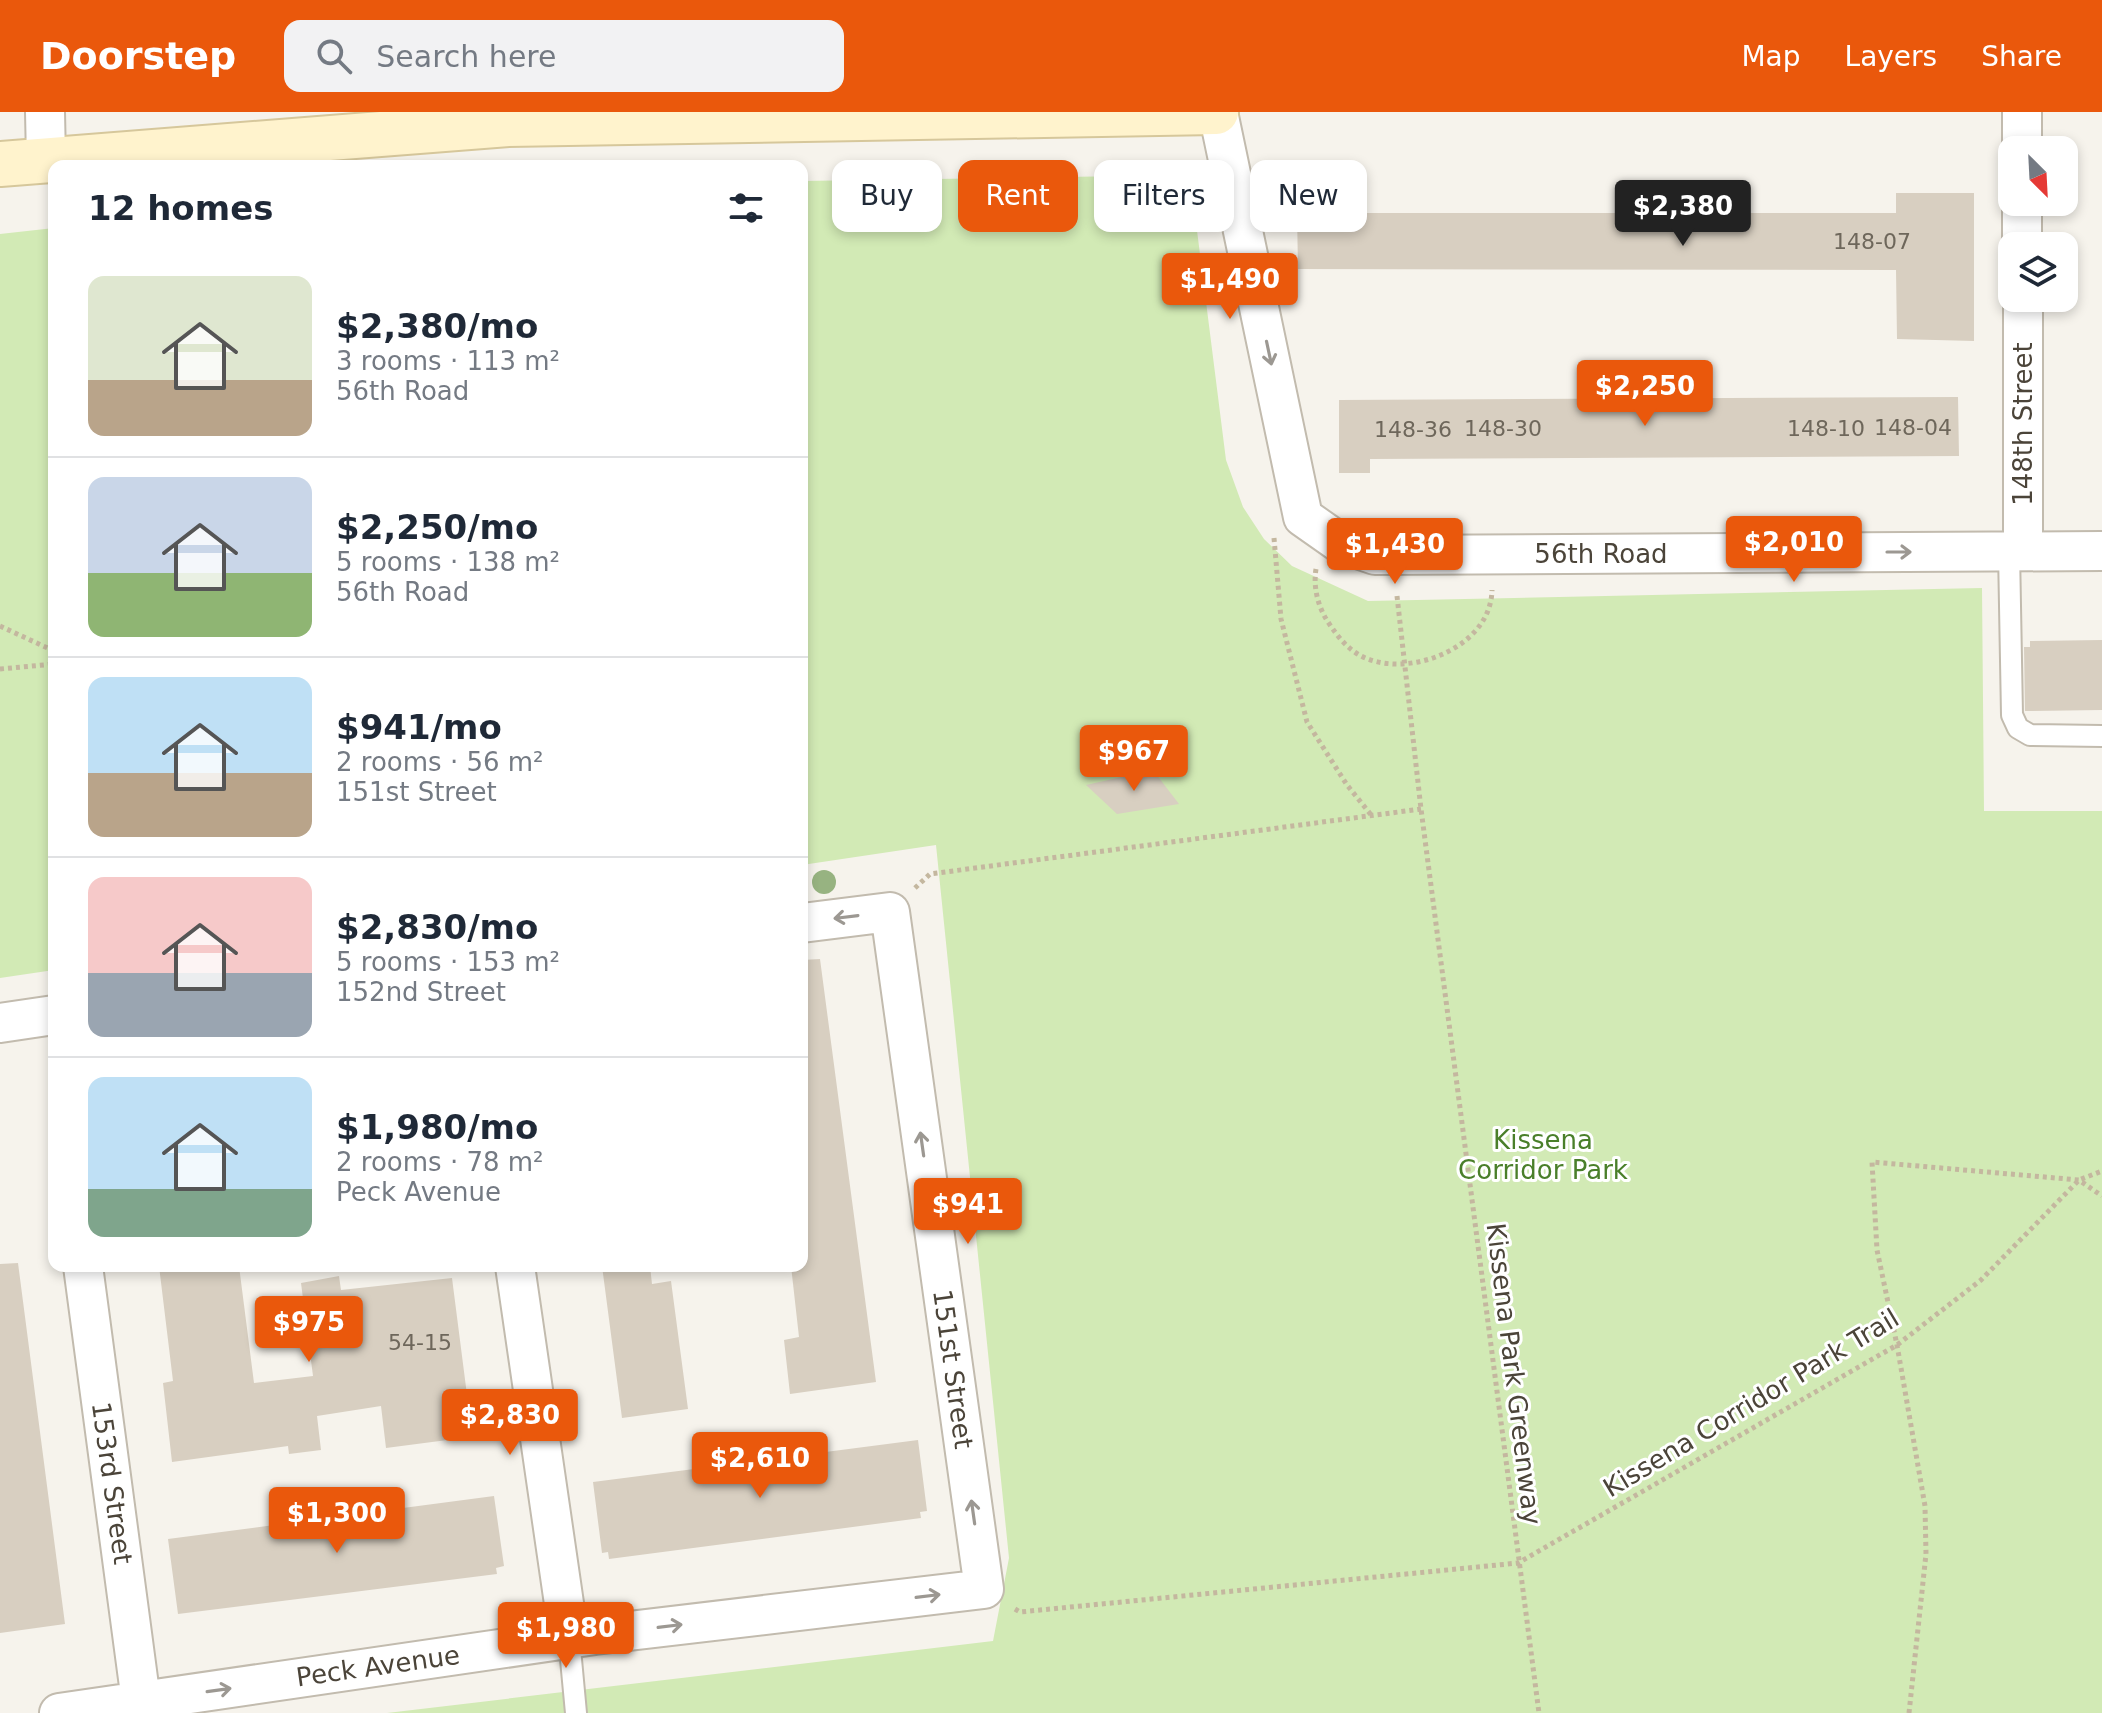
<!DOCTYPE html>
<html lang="en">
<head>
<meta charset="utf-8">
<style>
  :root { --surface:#fff; --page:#f2f2f3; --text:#1f2937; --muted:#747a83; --line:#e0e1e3; --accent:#ea580c }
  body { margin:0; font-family:"DejaVu Sans",sans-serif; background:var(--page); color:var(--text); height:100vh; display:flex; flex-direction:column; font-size:30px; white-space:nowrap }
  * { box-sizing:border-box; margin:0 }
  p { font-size:26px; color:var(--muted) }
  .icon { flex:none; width:44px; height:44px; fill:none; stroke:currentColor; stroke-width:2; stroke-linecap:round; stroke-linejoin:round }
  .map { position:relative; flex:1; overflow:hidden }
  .sheet { position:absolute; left:48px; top:48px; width:760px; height:1112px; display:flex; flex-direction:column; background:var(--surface); border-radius:16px; box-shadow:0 4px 12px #0003 }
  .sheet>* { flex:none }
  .guide { position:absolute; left:832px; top:48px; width:760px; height:72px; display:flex; gap:16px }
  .needle { width:52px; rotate:156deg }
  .controls { position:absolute; left:1998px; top:24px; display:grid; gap:16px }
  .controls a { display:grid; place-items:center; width:80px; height:80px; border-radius:16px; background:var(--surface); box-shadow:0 4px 12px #0003; font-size:40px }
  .price { position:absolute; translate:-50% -68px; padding:0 18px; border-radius:8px; background:var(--accent); color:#fff; font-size:26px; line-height:52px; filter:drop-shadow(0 2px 4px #0008) }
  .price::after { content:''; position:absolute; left:50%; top:48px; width:24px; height:18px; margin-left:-12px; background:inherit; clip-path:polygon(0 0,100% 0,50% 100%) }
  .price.current { background:#222; color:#fff }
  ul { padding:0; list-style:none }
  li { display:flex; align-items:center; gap:24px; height:200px; padding:0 40px }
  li+li { border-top:2px solid var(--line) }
  li span { display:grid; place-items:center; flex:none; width:224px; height:160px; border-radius:16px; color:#555 }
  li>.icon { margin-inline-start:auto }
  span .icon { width:96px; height:96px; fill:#fffc; stroke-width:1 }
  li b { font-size:34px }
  h2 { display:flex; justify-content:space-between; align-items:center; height:96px; padding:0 40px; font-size:34px }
  .tag { padding:0 28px; border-radius:16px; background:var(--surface); box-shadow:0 4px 12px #0003; font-size:28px; line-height:72px }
  .tag.current { background:var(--accent); color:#fff }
  header { display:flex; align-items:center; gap:48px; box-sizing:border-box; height:112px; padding:0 40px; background:var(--accent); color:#fff }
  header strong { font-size:38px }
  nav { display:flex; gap:44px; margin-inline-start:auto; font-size:28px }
  .search { width:560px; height:72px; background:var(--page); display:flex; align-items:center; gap:20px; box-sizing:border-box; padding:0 28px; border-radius:16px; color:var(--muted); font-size:30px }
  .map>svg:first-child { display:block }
  .green { fill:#d2eab5 }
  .building { fill:#d8cfc1 }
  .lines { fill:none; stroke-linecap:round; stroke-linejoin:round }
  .lane-casing { stroke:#c2bbae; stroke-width:24 }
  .street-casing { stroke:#c2bbae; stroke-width:42 }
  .secondary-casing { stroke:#d6c79b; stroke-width:48 }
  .path { stroke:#c4b79f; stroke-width:5; stroke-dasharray:4 4; stroke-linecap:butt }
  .lane { stroke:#fff; stroke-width:20 }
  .street { stroke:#fff; stroke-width:38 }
  .secondary { stroke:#fff3cd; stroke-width:44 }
  .tree { fill:#97b381 }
  .oneway { stroke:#9c9892 }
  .labels { text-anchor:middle; stroke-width:6; stroke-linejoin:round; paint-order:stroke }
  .number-label { font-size:22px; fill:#6e675b }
  .street-label { font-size:26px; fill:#4b4439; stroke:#fff }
  .park-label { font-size:26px; fill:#4a7f2a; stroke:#fff }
</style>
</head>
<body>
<header>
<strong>Doorstep</strong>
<div class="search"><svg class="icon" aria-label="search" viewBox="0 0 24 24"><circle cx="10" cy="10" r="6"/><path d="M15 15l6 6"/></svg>Search here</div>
<nav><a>Map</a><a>Layers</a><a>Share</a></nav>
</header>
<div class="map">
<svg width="2102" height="1601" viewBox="0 0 2102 1601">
  <rect width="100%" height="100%" fill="#f6f3ec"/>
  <path class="green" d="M1190,63l36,285 17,47 21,32 28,27 76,35 614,-13 2,223h118v902h-1715l606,-72 16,-83 -73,-713 -134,20v-684z
    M54,116v742l-54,8v-744z"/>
  <path class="building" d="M1896,81h78v148l-77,-2 -1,-69 -598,-1 -1,-56h599z
    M1958,285l1,59 -589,3v14h-31v-73z
    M2102,528v70l-77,1 -1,-64h6v-6z
    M1153,658l26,34 -62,10 -31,-29z
    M820,847l56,423 -86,12 -6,-54 15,-3 -8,-71h11v-306z
    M18,1151l47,361 -65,9v-369z
    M159,1154h80l15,117 59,-7 -12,-93 38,-7 2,14 111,-12 15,117 -17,2 5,42 -69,9 -5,-42 -64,10 4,34 -32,4 -1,-8 -116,16 -9,-79 10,-2z
    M602,1154h48l2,18 19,-3 17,128 -66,9z
    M918,1328l9,71 -7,1 1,6 -312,41 -1,-7 -6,1 -9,-71z
    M494,1384l10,70 -8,2 1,6 -319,40 -10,-75z"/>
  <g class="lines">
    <g class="lane-casing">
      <path id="lane" d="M2009,439l3,164 6,13 12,7 72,1
        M569,1526l7,75"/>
    </g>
    <g class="street-casing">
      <path id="street" d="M45,0l1,47
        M1218,0l85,405 37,26 35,12 727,-4
        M2022,0v38
        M2022,90v44
        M2023,186v253
        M0,911l54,-8
        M83,1154l58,435
        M515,1154l54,372
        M59,1601l536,-78 389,-46 -94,-677 -88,11"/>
    </g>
    <g class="secondary-casing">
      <path id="secondary" d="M0,52l508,-40 708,-12"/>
    </g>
    <path class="path" d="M1274,426l7,81 26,103 40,63 25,31
      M1316,457c-3,18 2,38 12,53 12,18 24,33 46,39 46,13 117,-17 118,-71
      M1397,484l24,213 118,904
      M0,514l54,25
      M0,557l54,-5
      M915,776l15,-14 491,-65
      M1015,1497l5,3 498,-49 379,-218 84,-65 98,-100 23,-9
      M1909,1601l17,-159 -1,-48 -28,-161 -20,-95 -5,-88 207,18 23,16"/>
    <use href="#lane" class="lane"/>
    <use href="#street" class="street"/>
    <use href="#secondary" class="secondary"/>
  </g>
  <circle class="tree" cx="824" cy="770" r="12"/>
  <defs><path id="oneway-shaft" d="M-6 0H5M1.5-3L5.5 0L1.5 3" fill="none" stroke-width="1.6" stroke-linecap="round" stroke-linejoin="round" transform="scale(2)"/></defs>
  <g class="oneway">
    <use href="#oneway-shaft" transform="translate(1269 241) rotate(78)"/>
    <use href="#oneway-shaft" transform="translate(1899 440)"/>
    <use href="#oneway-shaft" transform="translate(846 805) rotate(173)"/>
    <use href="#oneway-shaft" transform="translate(922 1032) rotate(-98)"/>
    <use href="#oneway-shaft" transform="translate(973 1400) rotate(-98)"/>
    <use href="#oneway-shaft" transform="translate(928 1484) rotate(-7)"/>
    <use href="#oneway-shaft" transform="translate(670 1514) rotate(-7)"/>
    <use href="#oneway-shaft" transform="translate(219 1578) rotate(-8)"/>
  </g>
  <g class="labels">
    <g class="number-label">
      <text x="1872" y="137">148-07</text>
      <text x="1913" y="323">148-04</text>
      <text x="1503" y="324">148-30</text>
      <text x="1826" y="324">148-10</text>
      <text x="1413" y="325">148-36</text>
      <text x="420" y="1238">54-15</text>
    </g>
    <g class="street-label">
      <text transform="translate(2023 312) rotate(-90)" y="9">148th Street</text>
      <text x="1601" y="451">56th Road</text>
      <text transform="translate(953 1257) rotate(82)" y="9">151st Street</text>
      <text transform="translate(1514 1262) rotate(83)" y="9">Kissena Park Greenway</text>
      <text transform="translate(1751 1291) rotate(-31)" y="9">Kissena Corridor Park Trail</text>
      <text transform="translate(112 1371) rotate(82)" y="9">153rd Street</text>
      <text transform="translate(378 1554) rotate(-8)" y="9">Peck Avenue</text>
    </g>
    <g class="park-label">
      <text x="1543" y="1037">Kissena<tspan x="1543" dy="30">Corridor Park</tspan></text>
    </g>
  </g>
</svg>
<div class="controls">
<a><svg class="needle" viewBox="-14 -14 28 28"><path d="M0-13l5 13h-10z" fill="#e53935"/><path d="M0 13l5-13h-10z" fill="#747a83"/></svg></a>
<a><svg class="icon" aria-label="layers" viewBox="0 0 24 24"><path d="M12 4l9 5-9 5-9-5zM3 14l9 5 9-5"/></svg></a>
</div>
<b class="price current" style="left:1683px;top:136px">$2,380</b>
<b class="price" style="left:1230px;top:209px">$1,490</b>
<b class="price" style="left:1645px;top:316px">$2,250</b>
<b class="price" style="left:1794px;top:472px">$2,010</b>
<b class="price" style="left:1395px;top:474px">$1,430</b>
<b class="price" style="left:1134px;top:681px">$967</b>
<b class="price" style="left:968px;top:1134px">$941</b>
<b class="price" style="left:309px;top:1252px">$975</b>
<b class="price" style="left:510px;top:1345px">$2,830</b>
<b class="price" style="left:760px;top:1388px">$2,610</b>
<b class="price" style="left:337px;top:1443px">$1,300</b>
<b class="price" style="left:566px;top:1558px">$1,980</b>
<div class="guide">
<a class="tag">Buy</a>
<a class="tag current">Rent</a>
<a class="tag">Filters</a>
<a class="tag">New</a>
</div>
<section class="sheet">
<h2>12 homes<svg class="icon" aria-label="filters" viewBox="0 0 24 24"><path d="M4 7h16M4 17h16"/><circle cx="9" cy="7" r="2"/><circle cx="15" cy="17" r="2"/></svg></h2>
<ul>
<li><span style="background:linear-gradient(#dfe7d0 65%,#b9a48a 0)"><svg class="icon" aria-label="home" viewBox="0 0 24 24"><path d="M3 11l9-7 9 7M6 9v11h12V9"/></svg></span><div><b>$2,380/mo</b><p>3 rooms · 113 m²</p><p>56th Road</p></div></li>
<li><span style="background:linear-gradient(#c9d6e8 60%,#8fb573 0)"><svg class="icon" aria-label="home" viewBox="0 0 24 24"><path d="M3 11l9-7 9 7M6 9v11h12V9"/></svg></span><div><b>$2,250/mo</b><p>5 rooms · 138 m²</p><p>56th Road</p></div></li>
<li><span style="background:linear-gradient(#bfe0f5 60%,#b9a48a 0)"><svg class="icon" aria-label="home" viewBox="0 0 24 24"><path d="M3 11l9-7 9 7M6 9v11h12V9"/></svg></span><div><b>$941/mo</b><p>2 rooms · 56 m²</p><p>151st Street</p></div></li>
<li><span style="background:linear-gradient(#f6c9c9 60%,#9aa5b1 0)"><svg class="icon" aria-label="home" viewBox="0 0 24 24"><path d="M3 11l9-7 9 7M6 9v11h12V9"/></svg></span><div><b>$2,830/mo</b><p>5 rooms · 153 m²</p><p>152nd Street</p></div></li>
<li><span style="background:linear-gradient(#bfe0f5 70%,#7fa58c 0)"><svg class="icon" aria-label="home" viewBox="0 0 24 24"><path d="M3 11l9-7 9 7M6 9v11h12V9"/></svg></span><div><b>$1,980/mo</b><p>2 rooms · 78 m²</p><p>Peck Avenue</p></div></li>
</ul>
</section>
</div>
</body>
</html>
